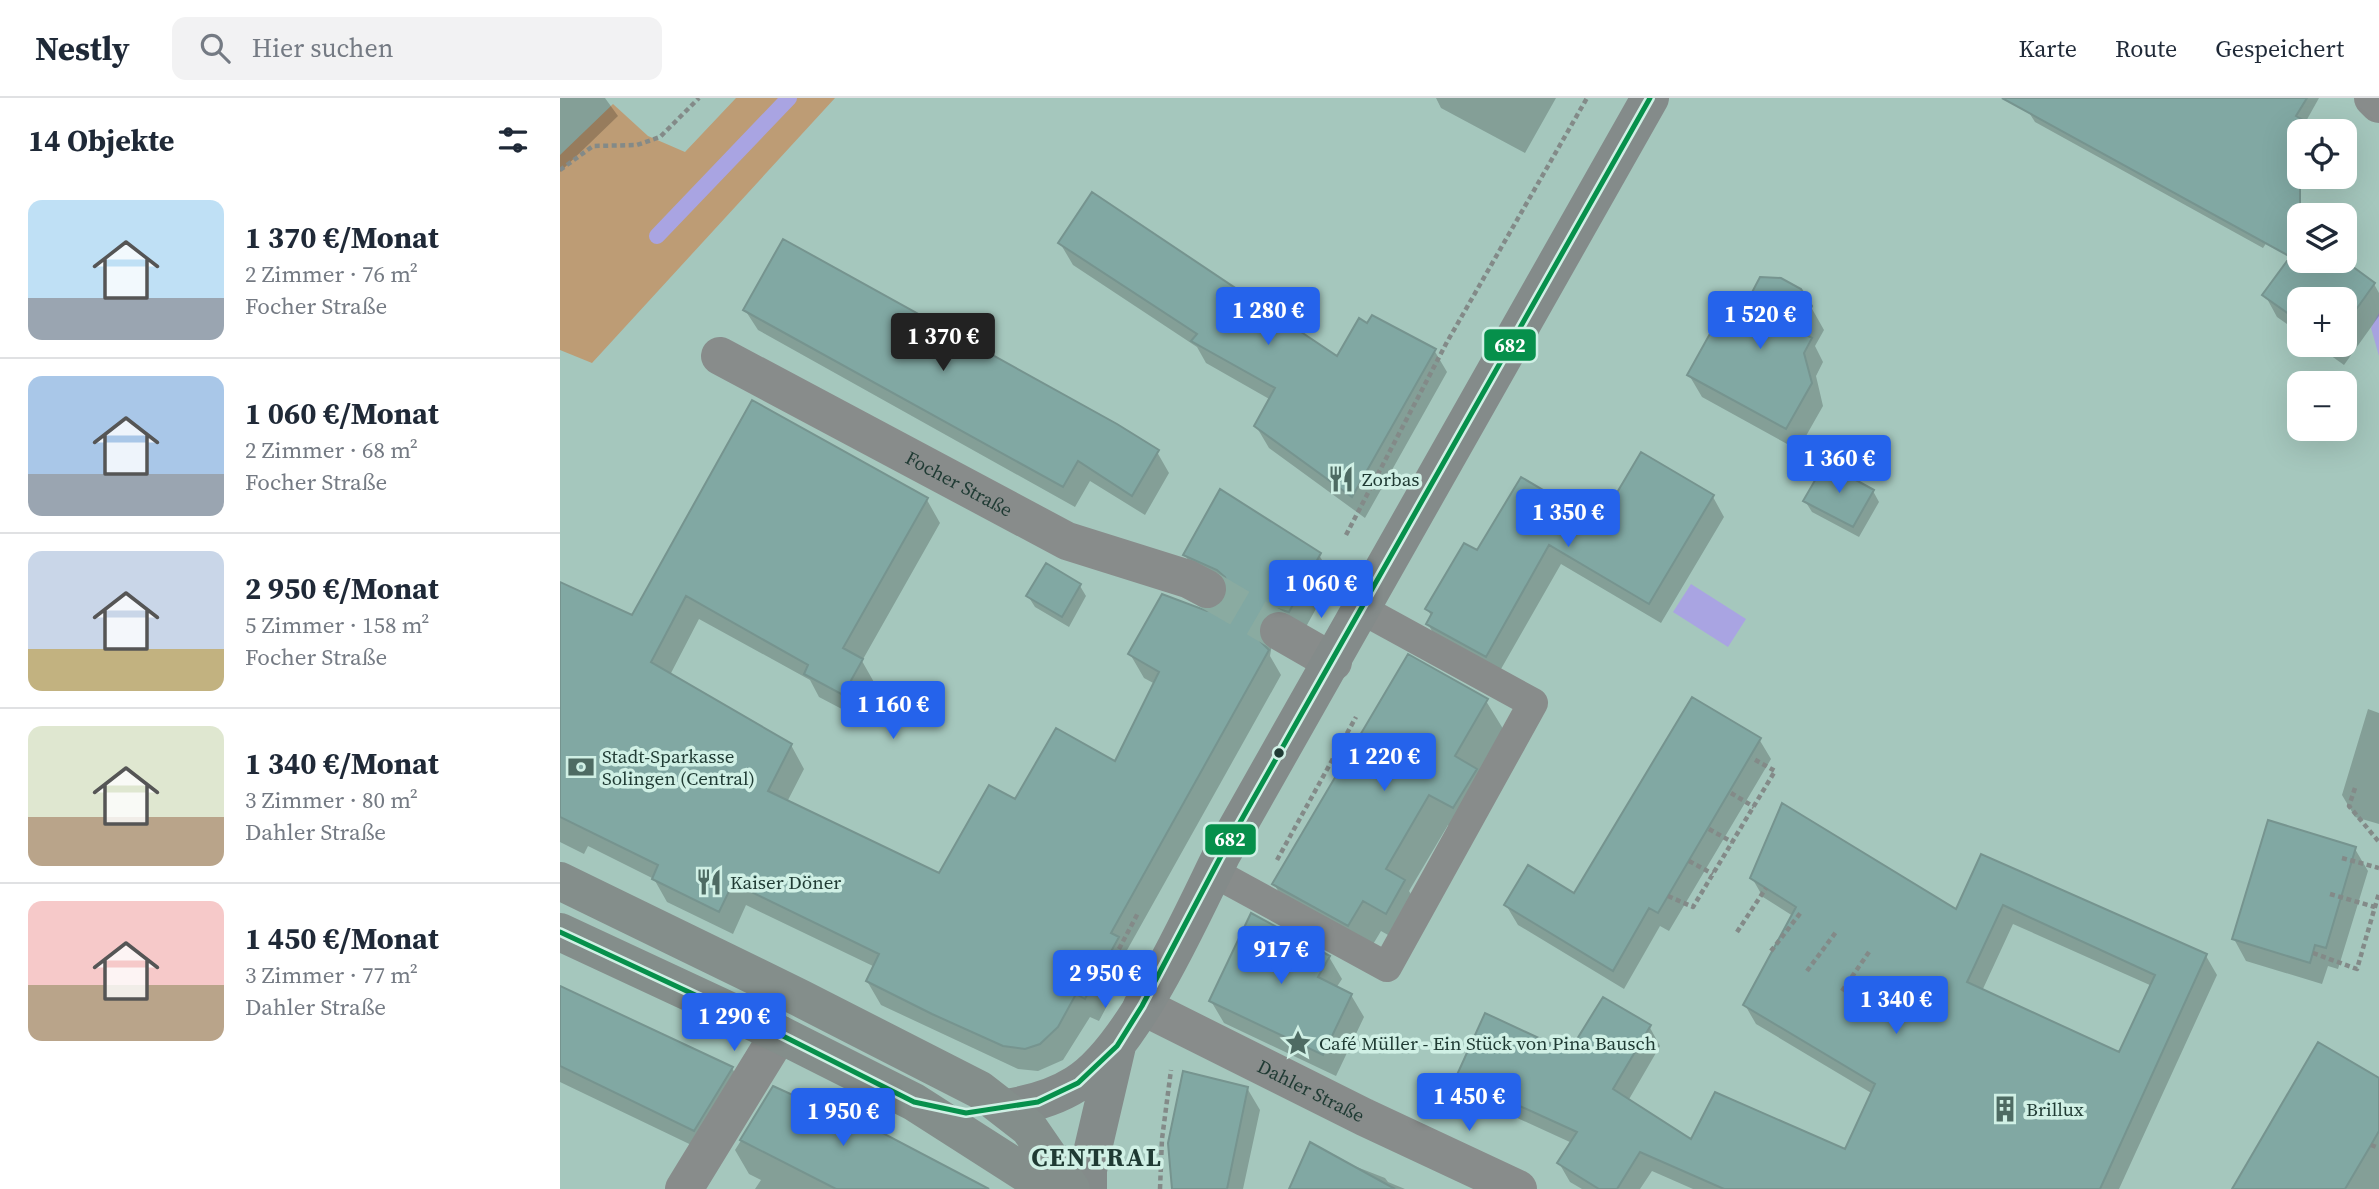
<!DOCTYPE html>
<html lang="de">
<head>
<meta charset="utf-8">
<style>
  :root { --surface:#fff; --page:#f2f2f3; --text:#1f2937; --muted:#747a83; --line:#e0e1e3; --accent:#2563eb }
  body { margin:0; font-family:"Source Serif 4",serif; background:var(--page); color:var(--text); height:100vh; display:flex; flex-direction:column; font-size:26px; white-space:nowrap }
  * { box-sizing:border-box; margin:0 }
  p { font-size:23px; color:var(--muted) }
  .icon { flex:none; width:38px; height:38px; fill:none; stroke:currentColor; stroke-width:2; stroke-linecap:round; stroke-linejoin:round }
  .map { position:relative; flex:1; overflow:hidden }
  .sheet { display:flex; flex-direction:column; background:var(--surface); width:560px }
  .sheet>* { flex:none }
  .buttons { position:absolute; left:1727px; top:21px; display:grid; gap:14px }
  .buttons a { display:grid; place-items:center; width:70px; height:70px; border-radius:14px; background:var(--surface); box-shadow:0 7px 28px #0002; font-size:35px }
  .price { position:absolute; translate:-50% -60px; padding:0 16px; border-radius:7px; background:var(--accent); color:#fff; font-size:23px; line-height:46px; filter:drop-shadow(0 2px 4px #0008) }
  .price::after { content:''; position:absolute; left:50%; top:42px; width:21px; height:16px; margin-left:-10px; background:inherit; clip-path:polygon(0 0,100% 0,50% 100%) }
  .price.selected { background:#222; color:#fff }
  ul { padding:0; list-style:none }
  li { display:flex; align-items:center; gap:21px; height:175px; padding:0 28px }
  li+li { border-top:2px solid var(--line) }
  li span { display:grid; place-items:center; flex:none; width:196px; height:140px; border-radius:14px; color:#555 }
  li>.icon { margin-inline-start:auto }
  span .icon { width:84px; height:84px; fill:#fffc; stroke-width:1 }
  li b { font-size:30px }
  h2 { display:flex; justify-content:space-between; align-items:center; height:84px; padding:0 28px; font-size:30px }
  header { display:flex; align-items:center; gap:42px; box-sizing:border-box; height:98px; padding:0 35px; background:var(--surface); border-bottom:2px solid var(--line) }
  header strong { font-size:33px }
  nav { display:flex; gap:38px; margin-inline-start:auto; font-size:24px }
  .search { width:490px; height:63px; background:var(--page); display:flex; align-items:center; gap:18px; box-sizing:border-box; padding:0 24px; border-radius:14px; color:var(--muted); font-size:26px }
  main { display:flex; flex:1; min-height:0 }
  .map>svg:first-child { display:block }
  .forest { fill:#bd9c75 }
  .water { fill:#a9a4e2 }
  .shadow { fill:#0003; fill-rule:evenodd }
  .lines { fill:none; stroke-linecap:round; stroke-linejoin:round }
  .stream { stroke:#a9a4e2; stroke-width:16 }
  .building { fill:#81a8a3; stroke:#76948f; stroke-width:2; fill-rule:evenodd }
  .minor-tunnel { stroke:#8aaba1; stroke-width:38; stroke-dasharray:38 19; stroke-linecap:butt }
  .path { stroke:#838a88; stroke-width:4.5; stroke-dasharray:5 3.5; stroke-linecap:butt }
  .service { stroke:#888c8b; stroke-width:30 }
  .minor { stroke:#888c8b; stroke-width:38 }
  .secondary { stroke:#848b8a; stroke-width:38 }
  .primary { stroke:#848e8b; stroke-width:38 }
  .bus-1-casing { stroke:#d0f0e5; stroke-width:10 }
  .bus-1 { stroke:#06904b; stroke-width:5 }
  .bus-dot { fill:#1f3a33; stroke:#d0f0e5; stroke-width:2.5 }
  .labels { text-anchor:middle; stroke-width:7; stroke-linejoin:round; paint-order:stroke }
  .poi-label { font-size:19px; fill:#1f3a33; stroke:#d0f0e5; text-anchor:start }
  .street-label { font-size:19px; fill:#1f3a33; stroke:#d0f0e5 }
  .district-label { font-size:26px; font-weight:bold; letter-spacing:2px; fill:#1f3a33; stroke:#d0f0e5 }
  .line-badge { stroke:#d0f0e5; stroke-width:2.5 }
  .badge-label { font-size:19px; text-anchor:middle; font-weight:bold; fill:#fff }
</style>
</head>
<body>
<header>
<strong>Nestly</strong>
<div class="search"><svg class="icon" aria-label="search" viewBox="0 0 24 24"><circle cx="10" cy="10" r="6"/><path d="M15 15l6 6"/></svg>Hier suchen</div>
<nav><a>Karte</a><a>Route</a><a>Gespeichert</a></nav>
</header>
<main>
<section class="sheet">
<h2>14 Objekte<svg class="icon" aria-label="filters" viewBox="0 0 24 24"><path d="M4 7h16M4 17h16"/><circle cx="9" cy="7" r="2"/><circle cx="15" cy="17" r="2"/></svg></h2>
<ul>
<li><span style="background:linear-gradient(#bfe0f5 70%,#9aa5b1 0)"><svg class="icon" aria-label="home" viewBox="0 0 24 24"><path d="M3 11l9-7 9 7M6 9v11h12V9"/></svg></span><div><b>1 370 €/Monat</b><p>2 Zimmer · 76 m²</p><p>Focher Straße</p></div></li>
<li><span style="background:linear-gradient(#a9c7e8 70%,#9aa5b1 0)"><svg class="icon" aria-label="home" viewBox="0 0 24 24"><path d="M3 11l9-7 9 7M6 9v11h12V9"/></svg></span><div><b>1 060 €/Monat</b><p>2 Zimmer · 68 m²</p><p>Focher Straße</p></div></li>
<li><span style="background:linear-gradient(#c9d6e8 70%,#c2b280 0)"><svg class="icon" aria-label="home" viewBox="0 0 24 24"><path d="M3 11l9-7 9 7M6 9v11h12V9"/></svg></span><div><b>2 950 €/Monat</b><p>5 Zimmer · 158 m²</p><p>Focher Straße</p></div></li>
<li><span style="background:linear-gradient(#dfe7d0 65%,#b9a48a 0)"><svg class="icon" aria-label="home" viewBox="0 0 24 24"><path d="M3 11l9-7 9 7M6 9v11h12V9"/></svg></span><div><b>1 340 €/Monat</b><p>3 Zimmer · 80 m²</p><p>Dahler Straße</p></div></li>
<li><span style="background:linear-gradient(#f6c9c9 60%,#b9a48a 0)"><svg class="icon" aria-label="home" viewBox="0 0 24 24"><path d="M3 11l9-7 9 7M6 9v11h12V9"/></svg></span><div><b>1 450 €/Monat</b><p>3 Zimmer · 77 m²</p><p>Dahler Straße</p></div></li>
</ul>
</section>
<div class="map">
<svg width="1819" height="1091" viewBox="0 0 1819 1091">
  <rect width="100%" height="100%" fill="#a5c7bd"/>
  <path class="forest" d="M176,0h99l-243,265 -32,-13v-195l53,-51 35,32 37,16z"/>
  <path class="water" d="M1819,215v43l-8,-28z
    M1131,486l55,35 -18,28 -55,-35z"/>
  <path class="shadow" d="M0,0h45l13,18 -58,56z
    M876,0h120l-31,55 -84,-45z
    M1476,0h283l-14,25 11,8h-16v46l-19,36 2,5 -20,30 -228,-126 -7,-11z
    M500,145l278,115 96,-8 13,22 -82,146 -96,-70 -13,-22 15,-26 -65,-37 -9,-16 -124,-82z
    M1740,148v15h42l32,23 5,9v23l-35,49 -28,-20h29v-46h-45v34l-23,-16 -12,-22z
    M1187,207l64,2 13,23 -9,16 8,16 -7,14 7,30 -25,44 -96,-53 -13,-22z
    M185,212l412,142 12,21 -24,42 -55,-34 -15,26 -317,-177z
    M1313,393l6,11 -20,35 -47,-25 -7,-11z
    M1153,399l11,20 -63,106 -100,-59 -64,112 -58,-32 -11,-20 4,-7 -5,-8 50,-57z
    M367,402l13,23 -78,138 13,23 -18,33 -38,-20 -9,-17 -111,-61 -29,56 121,70 13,24 -17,33 153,74 75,-74 101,-38 39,-80 -11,-6 -14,-24 77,-41 12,-4 9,-10 2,-7 -31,-14 -14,-23h134l14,23 -31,56 -30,10 -2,12 11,19 -155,277 5,9 -32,60 -9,-4 -27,43 -25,11 -20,-2 -137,-64 -14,-24 8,-14 -129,-62 -13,29 -66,-32 -13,-23 -66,-33 -4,8 -24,-12v-258l72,33z
    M520,488l6,10 -17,31 -34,-20 -7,-11z
    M926,603l19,31 -34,107 -23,-14 -39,66 13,22 -18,31 -23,-13 -15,25 -73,-40 -19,-32z
    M1808,611l11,4v111l-24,-7 -13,-22z
    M1199,641l12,20 -102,172 -9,-5 -36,63 -106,-64 -12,-20 68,-10z
    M1795,751l13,22 -30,98 -10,-3 -6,18 -76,-23 -12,-22z
    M1422,758l224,100 11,19 -98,214h-426l-41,-18 -12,18h-58l-12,-7 -11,-19 13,-20 -103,-47 -11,-19 112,-23 79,-28 11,20 -32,55 66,42 152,8 27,-57 -117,-70 -11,-19 48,-89 -30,-19 -11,-19 205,34zM1453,826l139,62 -32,68 -138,-63z
    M769,859l13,22 -6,9 15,7 13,22 -28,59 -112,-53 -13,-22z
    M0,888l172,82 12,21 -38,63 -146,-70z
    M1819,982v109h-146z
    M214,990l208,101h-227l6,-9 -12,-6 -14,-24z
    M687,990l13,22 -17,79h-69z
    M779,1062l46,18 3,4 17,7h-114z"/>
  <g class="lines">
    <path class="stream" d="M97,138l132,-138"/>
  </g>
  <path class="building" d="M1442,0h305l-11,18 19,11 -2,4h-13v130h45l30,22 -30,42v-26h-45v23l-38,-27 25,-34h11z
    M532,94l245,164 22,-38 8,5 5,-8 64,34 -84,148 -98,-71 21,-38 -84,-47 6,-7 -139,-91z
    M223,141l334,185 42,26 -27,46 -54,-35 -15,26 -320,-177z
    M1200,179l21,1 20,11 11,17 -13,25 13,7 -8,15 8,30 -26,46 -99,-54 45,-81 15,8z
    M192,302l176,98 -85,150 20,11 -20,36 -39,-21 4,-9 -122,-69 -35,66 141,82 -24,47 171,82 50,-88 26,14 41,-71 59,33 44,-89 -31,-18 34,-60 45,17 11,-3 9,-9 2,-12 -4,-10 -8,-7 -34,-15 37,-66 101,64 -32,59 -11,-3 -9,3 -9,8 -3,10 3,11 9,9 -158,283 8,4 -34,62 -9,-5 -18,33 -18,17 -15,5 -22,-3 -71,-32 -66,-33 13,-27 -146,-71 -14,29 -67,-33 6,-14 -98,-48v-235l72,33z
    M1081,354l73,43 -65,109 -100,-59 -63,112 -60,-33 6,-11 -7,-4 39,-66 13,7 44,-73 78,46z
    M1265,365l49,27 -21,37 -50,-26z
    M486,465l35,21 -19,33 -36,-21z
    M848,556l80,45 -33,57 22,13 -24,39 -24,-13 -43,74 19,11 -19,34 -23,-13 -15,25 -76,-42z
    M1132,599l69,41 -103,175 -9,-5 -36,63 -109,-66 24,-40 46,28z
    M1222,705l174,106 25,-55 226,100 -107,235h-376l-84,-37 -23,37h-18l-42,-26 20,-31 -121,-55 29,-64 84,39 34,-55 48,28 -38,64 78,50 24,-47 130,57 30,-65 -132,-79 53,-98 -46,-29zM1443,807l152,70 -36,77 -152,-70z
    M1708,722l88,27 -30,101 -11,-3 -5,18 -78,-24z
    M691,815l79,43 -12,21 34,17 -29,61 -114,-54z
    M0,888l173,81 -39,64 -134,-65z
    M1758,944l61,36v53l-8,14 -26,44h-113z
    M623,973l65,16 -21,102h-55l-4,-46z
    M213,988l24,11 4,-7 188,99h-153l-96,-49z
    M750,1044l85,47h-106z"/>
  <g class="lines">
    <path class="minor-tunnel" d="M647,491l72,42"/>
    <path class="path" d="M0,72l33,-24 44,-1 23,-8 39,-39
      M786,437l101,-193 140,-244
      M1795,690l-6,18 30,36
      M1171,695l23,14
      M1149,731l23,13
      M1782,760l37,10
      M717,762l79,-143
      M1129,763l24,13
      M1770,796l45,13
      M1108,798l25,11 82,-136 -23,-13
      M1177,834l29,-44
      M1211,853l31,-40
      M1753,855l44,16 22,-76
      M551,866l27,-51
      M1247,873l29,-39
      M1282,893l27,-39
      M1811,1047l8,3
      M600,1091l2,-50 9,-69"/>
    <path class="service" d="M653,774l174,95 146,-264 -170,-93"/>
    <g class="minor">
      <path d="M1813,0l6,6"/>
      <path id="s1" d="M160,258l347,185 121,38 19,10"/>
      <path d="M719,533l54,31"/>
      <path id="s2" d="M582,908l222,111 154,72"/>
      <path d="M124,1091l95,-155"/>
    </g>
    <path class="secondary" d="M446,1010c25,-4 48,-10 70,-24 56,-34 115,-167 145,-228l429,-758
      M528,1091v-19l29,-124"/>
    <path class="primary" d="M0,783l240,117 180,92 49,38 42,61
      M0,834l219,102 135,68 136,87"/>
    <g class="bus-1-casing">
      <path id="bus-1" d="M0,834l219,102 135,68 52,11 72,-11 40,-19 39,-37 25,-40 79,-150 429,-758"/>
    </g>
    <use href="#bus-1" class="bus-1"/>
  </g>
  <defs>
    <g id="restaurant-bare" transform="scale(2.1)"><path d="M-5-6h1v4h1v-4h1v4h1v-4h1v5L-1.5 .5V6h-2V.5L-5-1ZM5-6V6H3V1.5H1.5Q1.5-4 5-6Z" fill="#4e6b63" stroke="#d0f0e5" stroke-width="2.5" paint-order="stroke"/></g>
    <g id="bank-bare" transform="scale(2.1)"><path d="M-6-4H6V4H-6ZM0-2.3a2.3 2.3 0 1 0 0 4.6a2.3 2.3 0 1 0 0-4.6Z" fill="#4e6b63" stroke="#d0f0e5" stroke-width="2.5" paint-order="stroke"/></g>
    <g id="sight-bare" transform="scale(2.1)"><path d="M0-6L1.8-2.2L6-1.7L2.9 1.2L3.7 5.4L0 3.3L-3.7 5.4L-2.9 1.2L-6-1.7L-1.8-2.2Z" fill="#4e6b63" stroke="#d0f0e5" stroke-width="2.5" paint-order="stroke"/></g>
    <g id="building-bare" transform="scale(2.1)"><path d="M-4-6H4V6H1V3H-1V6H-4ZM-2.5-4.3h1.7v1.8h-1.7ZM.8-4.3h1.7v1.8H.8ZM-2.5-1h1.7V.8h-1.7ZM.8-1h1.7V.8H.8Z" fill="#4e6b63" stroke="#d0f0e5" stroke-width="2.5" paint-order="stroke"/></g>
  </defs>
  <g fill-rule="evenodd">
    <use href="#restaurant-bare" x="781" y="381"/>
    <use href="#bank-bare" x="21" y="669"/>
    <use href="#restaurant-bare" x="149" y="784"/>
    <use href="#sight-bare" x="738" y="945"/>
    <use href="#building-bare" x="1445" y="1011"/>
  </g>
  <circle class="bus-dot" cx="719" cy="655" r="6"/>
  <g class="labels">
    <g class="poi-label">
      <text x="802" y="388">Zorbas</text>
      <text x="42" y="665">Stadt-Sparkasse<tspan x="42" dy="22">Solingen (Central)</tspan></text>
      <text x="170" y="791">Kaiser Döner</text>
      <text x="759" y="952">Café Müller - Ein Stück von Pina Bausch</text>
      <text x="1466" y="1018">Brillux</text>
    </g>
    <g class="street-label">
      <text dy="7" stroke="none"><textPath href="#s1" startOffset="271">Focher Straße</textPath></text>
      <text dy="7" stroke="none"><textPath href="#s2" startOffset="189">Dahler Straße</textPath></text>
    </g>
    <g class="district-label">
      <text x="537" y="1068">CENTRAL</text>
    </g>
  </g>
  <g class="line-badge">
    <rect x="923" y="230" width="54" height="34" rx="7" fill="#06904b"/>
    <rect x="644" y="725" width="53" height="33" rx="7" fill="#06904b"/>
  </g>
  <g class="badge-label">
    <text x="950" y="254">682</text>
    <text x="670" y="748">682</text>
  </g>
</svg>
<div class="buttons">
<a><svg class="icon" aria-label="locate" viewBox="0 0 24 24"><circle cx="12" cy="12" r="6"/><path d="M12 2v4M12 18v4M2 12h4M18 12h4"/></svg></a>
<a><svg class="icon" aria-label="layers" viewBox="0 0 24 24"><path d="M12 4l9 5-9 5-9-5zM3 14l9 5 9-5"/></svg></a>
<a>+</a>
<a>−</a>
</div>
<b class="price" style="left:708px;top:249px">1 280 €</b>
<b class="price" style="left:1200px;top:253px">1 520 €</b>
<b class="price selected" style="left:383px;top:275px">1 370 €</b>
<b class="price" style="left:1279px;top:397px">1 360 €</b>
<b class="price" style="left:1008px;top:451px">1 350 €</b>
<b class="price" style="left:761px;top:522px">1 060 €</b>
<b class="price" style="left:333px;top:643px">1 160 €</b>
<b class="price" style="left:824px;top:695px">1 220 €</b>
<b class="price" style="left:721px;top:888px">917 €</b>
<b class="price" style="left:545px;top:912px">2 950 €</b>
<b class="price" style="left:1336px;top:938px">1 340 €</b>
<b class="price" style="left:174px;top:955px">1 290 €</b>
<b class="price" style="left:909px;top:1035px">1 450 €</b>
<b class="price" style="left:283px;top:1050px">1 950 €</b>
</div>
</main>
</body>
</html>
